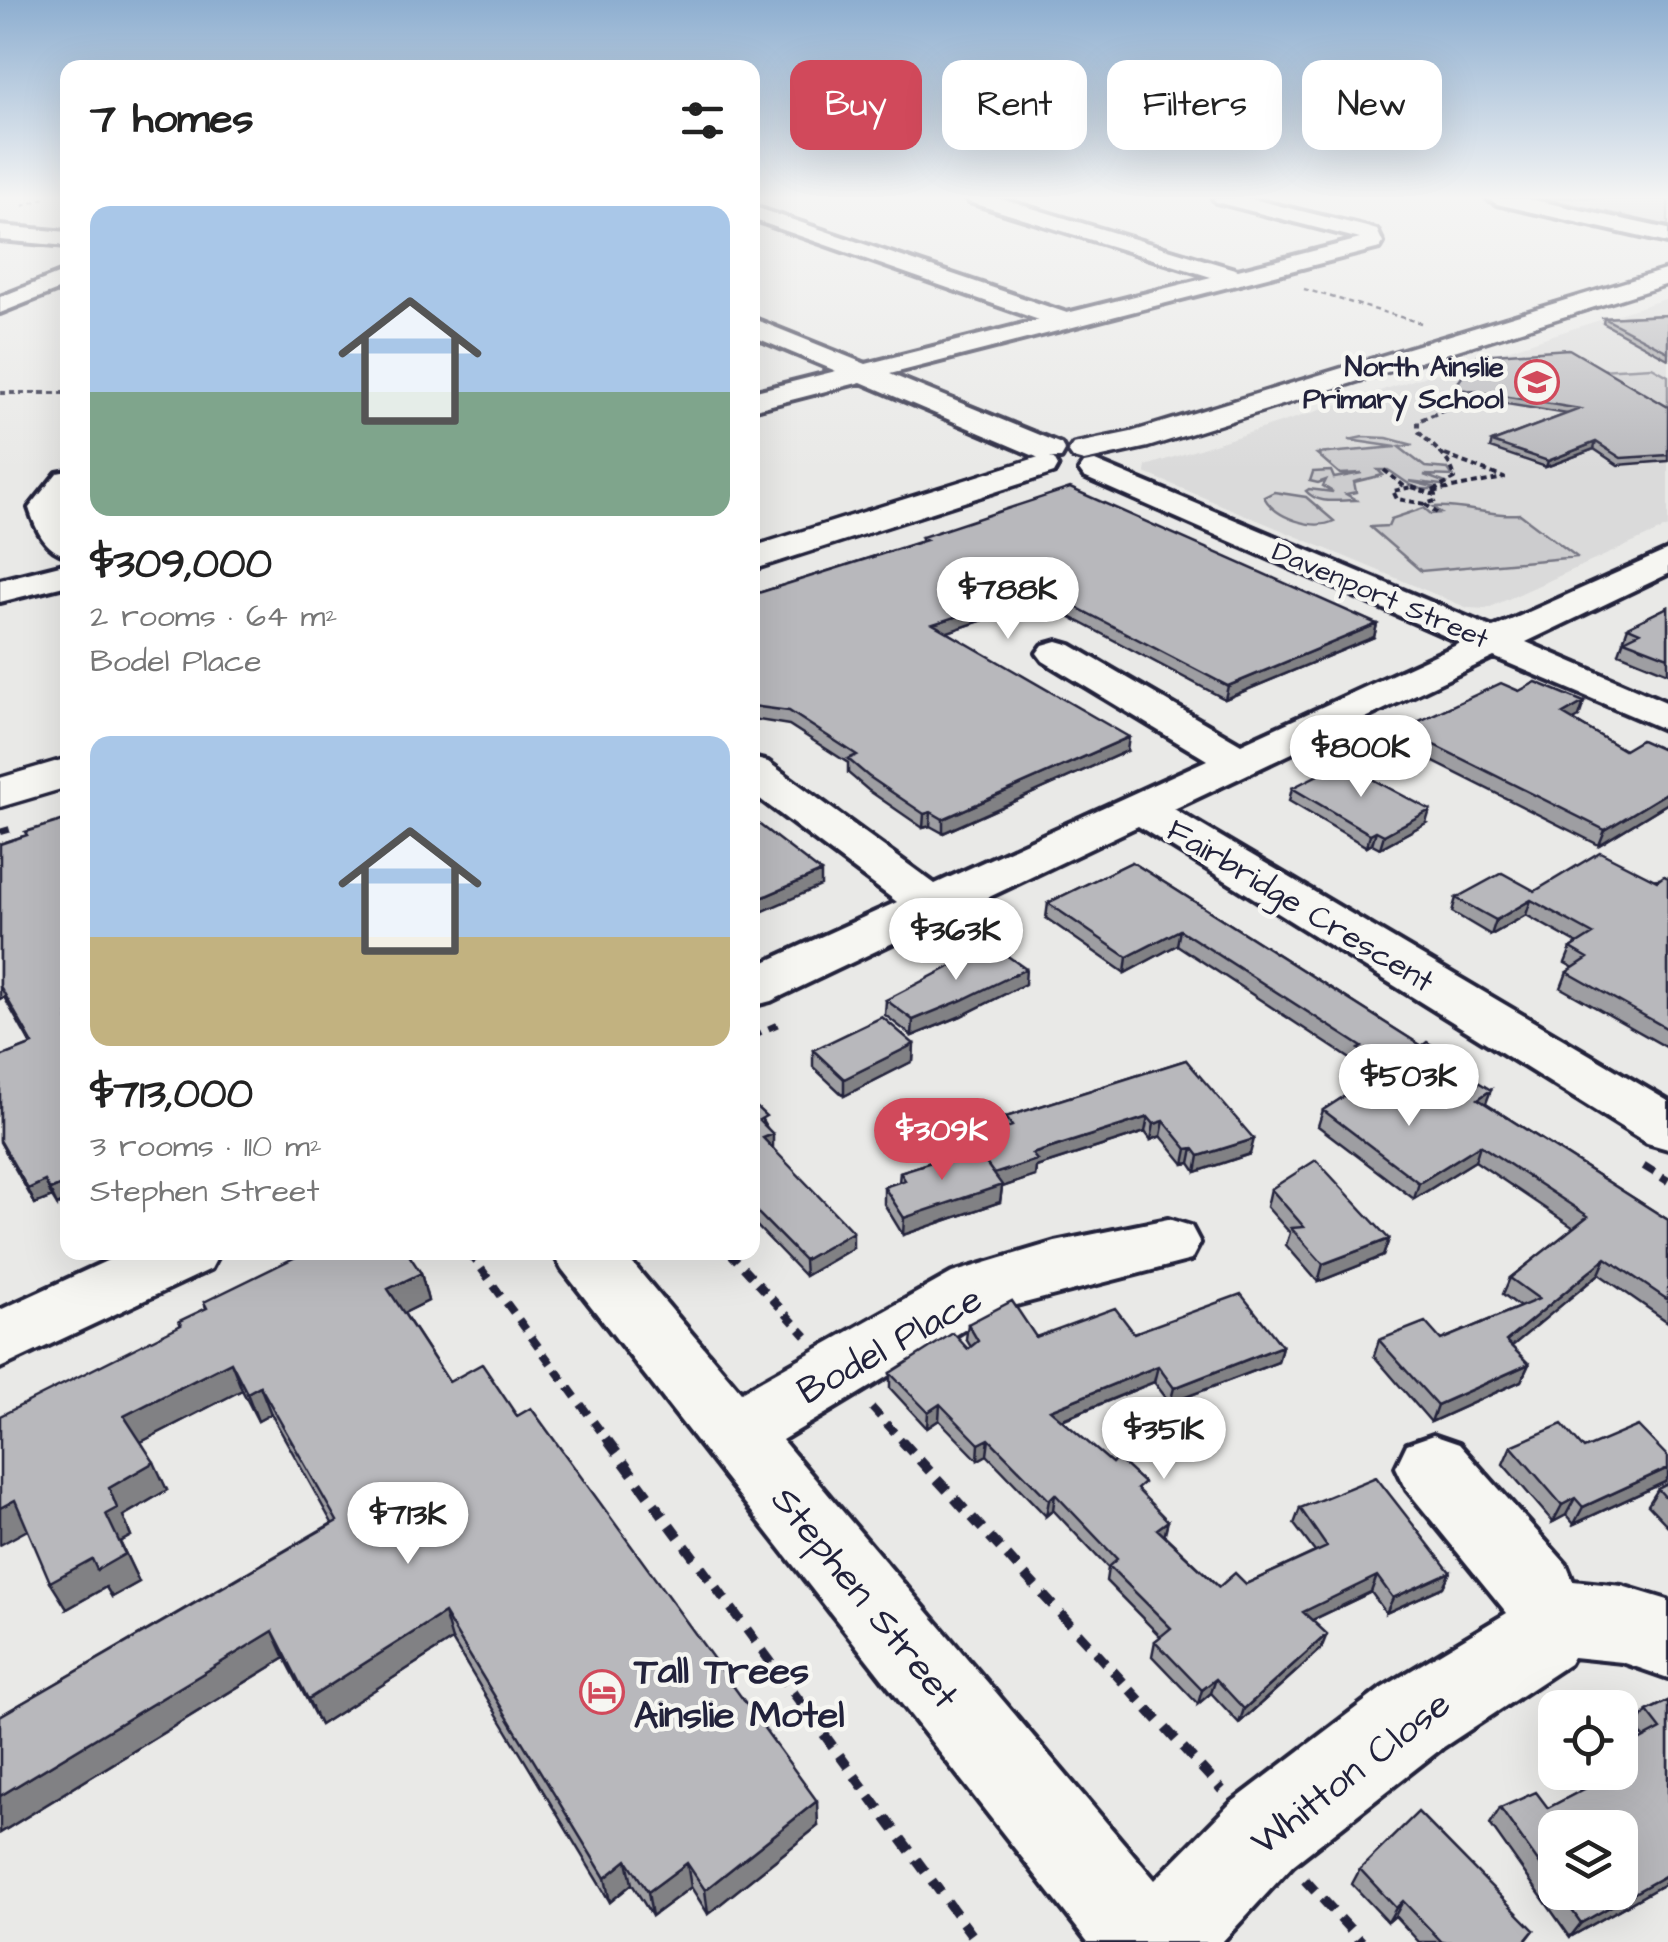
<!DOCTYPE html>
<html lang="en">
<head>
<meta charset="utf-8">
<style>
  :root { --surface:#fff; --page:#f2f2f2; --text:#222; --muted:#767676; --accent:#d1495b }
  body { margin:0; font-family:"Architects Daughter",sans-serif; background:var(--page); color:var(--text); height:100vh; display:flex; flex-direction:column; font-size:38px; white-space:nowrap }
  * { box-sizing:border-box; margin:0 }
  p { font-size:32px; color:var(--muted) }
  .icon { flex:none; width:55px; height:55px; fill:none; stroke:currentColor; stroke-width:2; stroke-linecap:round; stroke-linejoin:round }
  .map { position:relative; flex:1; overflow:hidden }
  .side { position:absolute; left:60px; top:60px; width:700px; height:1200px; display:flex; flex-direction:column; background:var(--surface); border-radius:20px; box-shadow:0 10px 40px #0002 }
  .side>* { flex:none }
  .banner { position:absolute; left:790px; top:60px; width:728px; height:90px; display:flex; gap:20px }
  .tools { position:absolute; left:1538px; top:1690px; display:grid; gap:20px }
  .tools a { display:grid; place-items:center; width:100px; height:100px; border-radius:20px; background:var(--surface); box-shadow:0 10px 40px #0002; font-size:50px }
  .price { position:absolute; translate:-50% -85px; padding:0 22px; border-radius:35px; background:#fff; color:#222; font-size:32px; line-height:65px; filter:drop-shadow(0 2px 5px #0008) }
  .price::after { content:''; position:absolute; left:50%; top:60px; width:30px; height:22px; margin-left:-15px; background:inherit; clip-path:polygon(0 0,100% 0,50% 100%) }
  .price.on { background:var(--accent); color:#fff }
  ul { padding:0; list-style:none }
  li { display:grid; align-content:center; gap:20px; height:530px; padding:0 30px }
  li span { display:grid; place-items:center; height:310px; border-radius:20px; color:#555 }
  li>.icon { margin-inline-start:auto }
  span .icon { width:180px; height:180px; fill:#fffc; stroke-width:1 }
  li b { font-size:42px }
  h2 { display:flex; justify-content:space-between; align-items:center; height:120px; padding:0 30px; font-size:42px }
  .pill { padding:0 35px; border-radius:20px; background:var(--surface); box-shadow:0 10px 40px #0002; font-size:35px; line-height:90px }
  .pill.on { background:var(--accent); color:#fff }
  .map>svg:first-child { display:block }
  .built { fill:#dadada }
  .green { fill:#ccccce; stroke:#777784; stroke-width:2.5 }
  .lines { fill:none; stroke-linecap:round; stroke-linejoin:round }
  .minor-casing { stroke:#22223b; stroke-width:8 }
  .major-casing { stroke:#22223b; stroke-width:7 }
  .path-far4 { stroke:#22223b; stroke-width:2.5; stroke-dasharray:5 4; stroke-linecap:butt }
  .path-far3 { stroke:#22223b; stroke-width:4; stroke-dasharray:6 4; stroke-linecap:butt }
  .path-far2 { stroke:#22223b; stroke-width:6; stroke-dasharray:10 8; stroke-linecap:butt }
  .path-far1 { stroke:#22223b; stroke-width:8; stroke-dasharray:12 9; stroke-linecap:butt }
  .path { stroke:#22223b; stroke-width:10; stroke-dasharray:15 11; stroke-linecap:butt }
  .minor { fill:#f6f6f2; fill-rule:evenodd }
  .major { fill:#f6f6f2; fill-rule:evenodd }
  .wall { fill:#9e9ea2; stroke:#22223b; stroke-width:2.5; fill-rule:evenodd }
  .shaded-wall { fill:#818184; stroke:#22223b; stroke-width:2.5 }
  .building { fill:#b8b8bc; stroke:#22223b; stroke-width:2.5 }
  .labels { text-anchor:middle; stroke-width:9; stroke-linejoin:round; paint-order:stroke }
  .far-poi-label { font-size:28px; font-weight:bold; fill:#22223b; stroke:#f6f6f2; text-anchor:end }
  .far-street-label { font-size:28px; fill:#22223b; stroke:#f6f6f2 }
  .street-label { font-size:32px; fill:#22223b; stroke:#f6f6f2 }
  .near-street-label { font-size:38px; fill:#22223b; stroke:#f6f6f2 }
  .near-poi-label { font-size:38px; font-weight:bold; fill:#22223b; stroke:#f6f6f2; text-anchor:start }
</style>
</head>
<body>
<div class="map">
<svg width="1668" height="1942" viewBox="0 0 1668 1942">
  <rect width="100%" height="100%" fill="#e9e9e7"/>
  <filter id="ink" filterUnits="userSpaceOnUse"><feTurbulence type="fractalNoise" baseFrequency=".01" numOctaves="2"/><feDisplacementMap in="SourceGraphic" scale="20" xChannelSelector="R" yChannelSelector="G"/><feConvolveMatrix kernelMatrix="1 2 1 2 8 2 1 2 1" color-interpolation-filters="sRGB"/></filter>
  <g filter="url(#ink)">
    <path class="built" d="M1668,298v229l-182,82 -18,-1 -323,-135 1,-7z"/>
    <path class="green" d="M1544,198h124v28z
      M1652,367l16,9v35l-69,-41z
      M1363,437l24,1 26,7 -14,2 26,20 23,2 5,7 -29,-1 22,8 -5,2 -32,-4 28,7c-23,6 -33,-9 -49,-18h-10l5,5 -29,7 2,10 -10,2 10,6c-18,0 -38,5 -50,-9l3,-2 24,3 -10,-6 3,-6 -8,3 -8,-2 3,-9 18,-1 3,7 28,-5 -22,1 -23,-20 79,-7 -47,-7z
      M1274,492l32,5 28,24c-20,10 -59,-3 -70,-24z
      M1434,507c30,-2 58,10 86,7l57,43 -156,14 -51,-44 18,-1 3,-7 33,-11 7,6 10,-1z"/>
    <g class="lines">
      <g class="minor-casing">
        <path id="minor" d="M966,198h32l240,72 122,-31 -144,-37 -3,-4h35l115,28 14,4 6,13 -3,5 -490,126 171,70 4,7 -4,7h-22l-178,-76 -109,28v-18l84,-21 -84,-35v-18l114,46 173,-44 -287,-101v-13l315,107 144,-36 -242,-75z
          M1487,198h38l143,31v14l-171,-39z
          M0,226l68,6v14l-68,-6z
          M68,270v16l-68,27v-16z
          M1095,461l398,167 175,-78v24l-142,68 142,61v28l-174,-74 -320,152 494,292v48l-21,-6 -509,-317 -367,175 -19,5v-38l145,-66 -145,-109v-35l16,4 167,122 272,-124 -164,-99 -6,-8 6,-8 14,-4 14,4 170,99 220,-101 -377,-166 -5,-7 5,-7z
          M68,471v31l-5,6 5,13v35c-24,-6 -32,-27 -39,-48l28,-35z
          M68,563v22l-68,17v-22z
          M1168,1219l23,7 9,17 -9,17 -194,50 -215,130 373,440 76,-77 151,-115 125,-75 -100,-123 -11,-23 11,-23 26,-9 26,9 107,120 7,17 49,5 46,14v78l-46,-16 -49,-5 -4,7 -127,84 -149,117 -71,77h-134l-526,-673 -9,-17h70l118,140 211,-119 103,-31z
          M126,1252h94l-9,17 -211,99v-58z"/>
      </g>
      <g class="major-casing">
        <path id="major" d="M1668,269v15l-520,163 -64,14 -11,-3 -5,-7 5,-7 58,-12z
          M1042,456l12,3 4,7 -4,7 -302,97v-23z
          M68,758v29l-68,20v-29z"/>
      </g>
      <path class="path-far4" d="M23,206l22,-8
        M1304,289l117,34"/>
      <path class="path-far3" d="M0,393h68
        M1445,455l59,23 -73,14 24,-13c-4,-22 -23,-32 -37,-48v-10l49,-20 4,-10
        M1384,470l20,16
        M1412,487l23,8v6l-10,3 -28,-5 -4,-8z
        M1425,504l12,9"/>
      <path class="path-far2" d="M0,832l14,-4
        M752,1036l31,-14"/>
      <path class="path-far1" d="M1644,1166l24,15
        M469,1252l141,192
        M729,1252l77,84
        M872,1408l33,36"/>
      <path class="path" d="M608,1441l369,501
        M902,1441l320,349
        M1305,1880l57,62"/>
      <use href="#minor" class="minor"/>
      <use href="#major" class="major"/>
    </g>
    <path class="wall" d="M1668,315v44l-65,-36 1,-5z
      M1454,388l214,19v54l-50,4 -24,-16 -48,18 -56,-19 2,-6 75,-28 -115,-19z
      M922,537l455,87 -3,13 -149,62 -185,-98 -93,31 180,119 -184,82 -13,-7 -7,2 -55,-38 -20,-17v-10l-59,-38 -37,-6v-124l170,-54z
      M1668,607v66l-49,-20 9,-26z
      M1579,717l-6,3 51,30 44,2v51l-69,42 -201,-101 4,-15z
      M1292,788l134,35 -46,25 -8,-4 -5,3 -78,-46z
      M68,819l-11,386 -5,-8 -17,7 -35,-62v-85l31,-12 -27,-48 -4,2v-155l27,-9z
      M1132,862l290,184 47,22 -3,7 20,29 182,116v102l-69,-48 -88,72 18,18 -8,17 -90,41 -57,-66 5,-16h62l79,-33 -17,-13 7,-16 64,-50 -99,-67 -61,38 -96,-73 5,-16 50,-32 -19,-13 1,-3 -178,-117 -52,28 -79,-55 2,-15z
      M1668,878v170l-107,-60 6,-16 7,-4 -9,-5 6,-15 7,-4 -52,-29 -35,20 -39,-23 4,-14z
      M1025,984l-64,32 -49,20 -27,-21 1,-15z
      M914,1044l-1,17 -69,35 -31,-29v-17z
      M1186,1060l64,94 -54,18 -6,-9 -6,1 -23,-28 -10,4 -6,-8 -109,35 -1,9 -33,11 -2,15 -97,33 -19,-31v-17l15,-5 1,-10 68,-22 1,-10 36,-12 1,-11z
      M752,1103l15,25 6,21 80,99 -48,28 -53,-55z
      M1271,1189l118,50 -6,17 -65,26 -32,-37 4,-12 -23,-26z
      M421,1273l7,28 -24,12 45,69 68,34 301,410 -110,88 -17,-27 -39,29 -20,-32 -22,18 -158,-262 -132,85 -35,-67 -285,175v-117l332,-193 -61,-109 -13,7 -16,-31 -101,52 26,48 -44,26 8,20 -11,6 19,40 -27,15 -6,-10 -39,22 113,-284 26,-17 -2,-6z
      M968,1324l68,13 98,-4 148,13 -4,16 -108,41 -16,-21 -92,38 79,74 24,42 54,51 27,-3 69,-32 -21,-28 6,-16 150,64 -7,15 -57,26 -15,-21 -59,28 9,29 -82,74 -28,-30 -13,11 -46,-48 3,-15 6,-4 -55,-56 2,-13 -55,-58 -7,6 -59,-61 -9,5 -39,-40 -12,8 -37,-40v-15l81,-26 -5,-8z
      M1511,1446l73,3 81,33 -91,42 -8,-9 -13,7 -50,-58z
      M1668,1484v42l-20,-21 10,-16z
      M1668,1701v181l-98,55 -80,-113 10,-16h48l40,-21 -5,-7 5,-8h32l24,-34 -8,-11 11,-16zM1555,1828l65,64h-65z
      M1360,1869l174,61 -9,12h-106l-24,-26 -7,6 -36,-38z"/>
    <path class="shaded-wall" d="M1596,442l-2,7 -48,18 2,-6z
      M1041,589l-1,12 -107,36v-13z
      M1377,624l-3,13 -149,62 3,-13z
      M1584,702l-5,15 -21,11 5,-14z
      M1129,737l-2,14 -184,82v-14z
      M1668,792v11l-69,42 6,-15z
      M1430,810l-4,13 -46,25 4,-13z
      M931,812l-1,14 -7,2 1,-14z
      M1376,831l-4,13 -5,3 3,-13z
      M821,872v14l-69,30v-14z
      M1531,900l-5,15 -35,20 5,-15z
      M1180,930l-3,15 -52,28 2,-16z
      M1026,969l-1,15 -64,32 -49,20 1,-16z
      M914,1044l-1,17 -69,35v-17z
      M1491,1090l-6,16 -7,-7z
      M1148,1117l-3,15 -109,35 -1,9 -33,11 -2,15 -97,33 1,-17 128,-64z
      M1164,1121l-3,15 -10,4 3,-16z
      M773,1134v15l-10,-11z
      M1254,1139l-4,15 -54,18 3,-16z
      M1480,1145l-5,16 -61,38 5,-16z
      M1193,1148l-3,15 -6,1 3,-15z
      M45,1181l7,16 -17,7 -7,-15z
      M68,1182v18l-11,5 -7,-15z
      M853,1232v16l-48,28 -1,-16z
      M1389,1239l-6,17 -65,26 5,-18z
      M1606,1258l-7,16 -100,83 7,-16z
      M421,1273l7,28 -32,16 -8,-28z
      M1282,1346l-4,16 -108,41 4,-15z
      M231,1362l11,28 -105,54 -13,-28z
      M1529,1364l-8,17 -90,41 6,-17z
      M1158,1366l-4,16 -106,43 2,-15z
      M260,1386l11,28 -13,7 -11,-28z
      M940,1404l-1,16 -12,8 1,-16z
      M989,1439l-2,16 -9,5 1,-16z
      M154,1462l13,28 -44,26 8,20 -11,6 19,40 -27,15 -6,-10 -39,22 -17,-27 59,-94z
      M1668,1468v9l-3,5 -91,42 9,-17z
      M1055,1494l-2,16 -7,6 3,-16z
      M1575,1498l-9,17 -13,7 9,-17z
      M15,1500l16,28 -31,17v-37z
      M1168,1521l-4,16 -7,-8z
      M1450,1572l-7,15 -57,26 7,-15z
      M1377,1576l-6,16 -73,35 5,-15z
      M444,1613l8,27 -132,85 -12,-26z
      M273,1631l12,27 -285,175v-37z
      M1327,1634l-6,15 -82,74 5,-14z
      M1216,1679l-5,14 -13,11 4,-14z
      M817,1801l1,25 -110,88 -3,-24z
      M627,1860l5,24 -22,18 -5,-24z
      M687,1863l4,24 -39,29 -4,-24z
      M1668,1874v8l-98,55 11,-14z
      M1403,1901l-8,15 -7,6 8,-14z"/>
    <path class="building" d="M1668,315v37l-64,-34z
      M1569,349l99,58v48l-47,3 -25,-16 -48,19 -56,-19 88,-33 -126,-21 24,-33z
      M1070,488l307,136 -149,62 -187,-97 -108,35 196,113 -186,82 -12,-7 -7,2 -56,-38 -20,-17 9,-4 -68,-44 -37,-5v-111l175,-55 -5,-3z
      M1668,607v50l-44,-17 16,-8 -12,-5z
      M1536,682l48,20 -21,12 61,36 17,-10 27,12v40l-63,38 -203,-101 99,-46 18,8z
      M1342,763l88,47 -46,25 -8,-4 -6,3 -78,-46z
      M68,819v363l-18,8 -5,-9 -17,8 -28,-49v-83l33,-13 -33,-58v-142l27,-9 -2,-3z
      M752,819l69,53 -69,30z
      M1600,852l57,29 7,-5 4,2v151l-101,-57 21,-14 -17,-10 22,-14 -62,-34 -35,20 -40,-22 46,-25 33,18z
      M1132,862l290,184 5,-4 42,26 -4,6 26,16 -13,9 190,121v80l-62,-42 -100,83 23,23 -92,41 -58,-65 46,-18 16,18 98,-41 -29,-21 78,-62 -108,-71 -61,38 -96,-73 65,-42 -29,-19 3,-2 -182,-117 -53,27 -79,-54z
      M992,945l34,24 -64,31 -49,20 -27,-20z
      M882,1017l32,27 -70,35 -31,-29z
      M1186,1060l68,79 -55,17 -6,-8 -6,1 -23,-28 -10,3 -6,-7 -116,37 5,6 -43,14 -25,-34 43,-14 -6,-9z
      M752,1103l14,13 -7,4 14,14 -10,4 90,94 -49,28 -52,-53z
      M975,1148l27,37 -98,33 -20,-31 21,-7 -5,-8z
      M1316,1160l73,79 -66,25 -32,-36 13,-1 -33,-38z
      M306,1252h101l14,21 -33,16 61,93 33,-18 35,52 14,-8 286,393 -112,89 -18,-27 -39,29 -21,-32 -22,18 -161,-265 -136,86 -35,-68 -273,165v-80l337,-195 -77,-135 -13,7 -16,-31 -107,54 30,46 -45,26 8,20 -11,6 19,40 -28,16 -5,-11 -42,23 -35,-82 -15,8v-92l181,-91 -2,-4 28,-13 -3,-6z
      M1241,1294l41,52 -108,42 -16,-22 -108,44 62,53 5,-5 27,25 -7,6 31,32 -11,8 62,58 16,-14 11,11 81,-37 -27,-39 76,-31 74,95 -57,26 -16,-22 -74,36 24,22 -83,75 -28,-30 -14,11 -47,-49 16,-13 -62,-62 8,-7 -62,-65 -6,6 -60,-61 -10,5 -39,-40 -12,8 -38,-39 63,-40 15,16 10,-8 -10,-17 44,-23 24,36 79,-29 19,25z
      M1562,1424l22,25 54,-23 30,31v11l-85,39 -8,-9 -13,7 -51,-59z
      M1668,1484v16l-10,-11z
      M1668,1701v173l-87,49 -22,-31h61v-64h-65v58l-55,-78 36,-16 12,16 57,-30 -5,-6h20v-21l41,-22 -14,-18z
      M1418,1812l116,118 -10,12h-82l-39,-41 -7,7 -36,-39z"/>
  </g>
  <linearGradient id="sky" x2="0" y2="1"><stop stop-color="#8daed0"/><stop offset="0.42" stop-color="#f5f5f4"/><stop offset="1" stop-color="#f5f5f4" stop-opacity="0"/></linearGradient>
  <rect width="1668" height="470" fill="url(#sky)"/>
  <defs>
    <g id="school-ring" transform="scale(2.25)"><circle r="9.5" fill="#f6f6f2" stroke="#d1495b" stroke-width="1.5"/><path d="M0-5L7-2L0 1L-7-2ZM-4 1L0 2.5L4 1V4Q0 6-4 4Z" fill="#d1495b"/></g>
    <g id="hotel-ring" transform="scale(2.25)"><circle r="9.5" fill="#f6f6f2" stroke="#d1495b" stroke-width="1.5"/><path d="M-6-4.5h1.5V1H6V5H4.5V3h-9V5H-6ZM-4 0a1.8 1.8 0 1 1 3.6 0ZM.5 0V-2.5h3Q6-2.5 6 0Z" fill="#d1495b"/></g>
  </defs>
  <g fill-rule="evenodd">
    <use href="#school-ring" x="1537" y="382"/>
    <use href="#hotel-ring" x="602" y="1692"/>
  </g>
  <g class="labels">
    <g class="far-poi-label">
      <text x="1504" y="376">North Ainslie<tspan x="1504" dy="32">Primary School</tspan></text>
    </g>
    <g class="far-street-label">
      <text transform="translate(1381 594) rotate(23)" y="10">Davenport Street</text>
    </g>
    <g class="street-label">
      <text transform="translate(1301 905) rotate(31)" y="11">Fairbridge Crescent</text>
    </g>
    <g class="near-street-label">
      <text transform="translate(889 1344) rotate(-29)" y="13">Bodel Place</text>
      <text transform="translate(866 1597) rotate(51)" y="13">Stephen Street</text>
      <text transform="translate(1350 1772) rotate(-38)" y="13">Whitton Close</text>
    </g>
    <g class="near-poi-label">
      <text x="634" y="1683">Tall Trees<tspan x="634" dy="44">Ainslie Motel</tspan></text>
    </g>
  </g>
</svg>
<div class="tools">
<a><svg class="icon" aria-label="locate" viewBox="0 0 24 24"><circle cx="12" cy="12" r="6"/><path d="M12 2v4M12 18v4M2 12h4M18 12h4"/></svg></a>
<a><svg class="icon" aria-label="layers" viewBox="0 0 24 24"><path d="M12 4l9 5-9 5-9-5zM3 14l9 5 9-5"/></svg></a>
</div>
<b class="price" style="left:1008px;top:642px">$788K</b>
<b class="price" style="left:1361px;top:800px">$800K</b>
<b class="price" style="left:956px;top:983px">$363K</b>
<b class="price" style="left:1409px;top:1129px">$503K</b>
<b class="price on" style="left:942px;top:1183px">$309K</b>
<b class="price" style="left:1164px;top:1482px">$351K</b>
<b class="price" style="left:408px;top:1567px">$713K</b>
<div class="banner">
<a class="pill on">Buy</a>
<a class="pill">Rent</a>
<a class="pill">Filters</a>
<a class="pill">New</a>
</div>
<section class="side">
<h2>7 homes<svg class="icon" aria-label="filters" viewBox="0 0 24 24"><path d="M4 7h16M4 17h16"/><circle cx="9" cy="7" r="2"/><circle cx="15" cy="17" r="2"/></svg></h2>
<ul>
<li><span style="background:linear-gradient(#a9c7e8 60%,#7fa58c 0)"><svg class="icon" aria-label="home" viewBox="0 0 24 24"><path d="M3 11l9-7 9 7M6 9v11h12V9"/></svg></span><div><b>$309,000</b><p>2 rooms · 64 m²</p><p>Bodel Place</p></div></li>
<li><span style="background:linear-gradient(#a9c7e8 65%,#c2b280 0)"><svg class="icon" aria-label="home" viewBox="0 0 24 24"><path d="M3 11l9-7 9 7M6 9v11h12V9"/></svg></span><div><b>$713,000</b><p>3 rooms · 110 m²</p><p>Stephen Street</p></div></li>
</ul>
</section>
</div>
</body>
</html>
